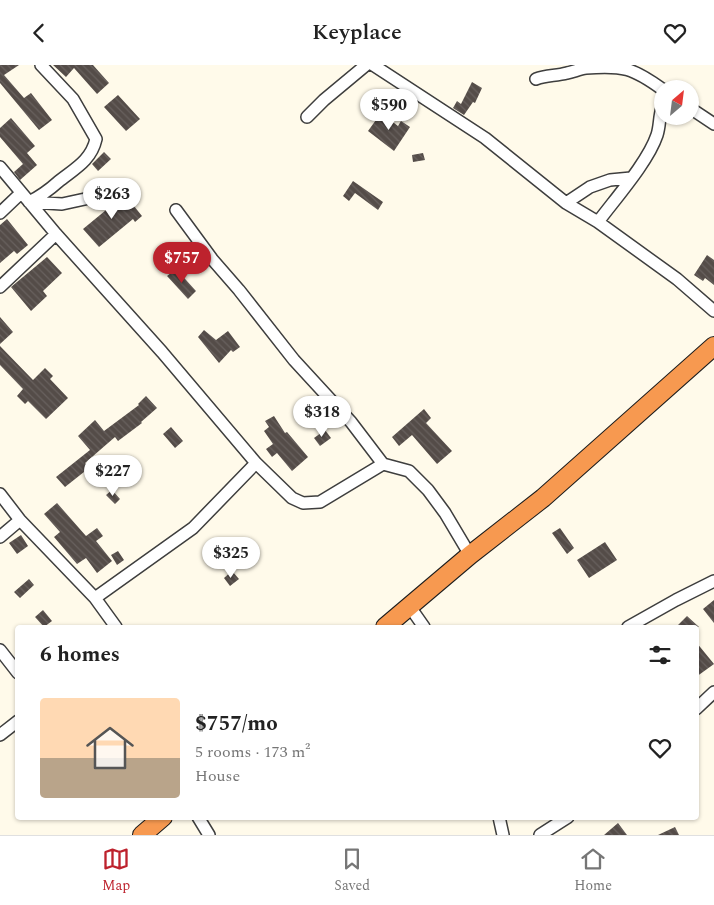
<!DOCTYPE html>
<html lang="en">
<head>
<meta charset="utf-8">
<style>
  :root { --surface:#fff; --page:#f6f6f6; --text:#222; --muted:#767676; --line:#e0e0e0; --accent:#bd222d }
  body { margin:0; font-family:Spectral,serif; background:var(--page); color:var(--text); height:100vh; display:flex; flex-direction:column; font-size:19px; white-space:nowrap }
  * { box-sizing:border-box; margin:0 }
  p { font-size:16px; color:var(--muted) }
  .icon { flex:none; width:28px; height:28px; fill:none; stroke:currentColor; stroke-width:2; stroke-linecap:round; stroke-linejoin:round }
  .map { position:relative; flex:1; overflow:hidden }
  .details { position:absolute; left:15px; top:560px; width:684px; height:195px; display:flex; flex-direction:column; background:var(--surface); border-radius:5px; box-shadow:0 1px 4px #0004 }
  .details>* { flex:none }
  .needle { width:32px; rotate:28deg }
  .fabs { position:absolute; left:654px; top:15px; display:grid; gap:10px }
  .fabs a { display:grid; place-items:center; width:45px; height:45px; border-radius:50%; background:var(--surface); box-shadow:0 1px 4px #0004; font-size:25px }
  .price { position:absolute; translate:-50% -42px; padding:0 11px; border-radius:18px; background:#fff; color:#222; font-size:16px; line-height:32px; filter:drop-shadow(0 1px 2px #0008) }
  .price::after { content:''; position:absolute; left:50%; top:30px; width:15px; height:11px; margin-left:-8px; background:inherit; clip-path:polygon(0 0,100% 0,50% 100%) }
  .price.on { background:var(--accent); color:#fff }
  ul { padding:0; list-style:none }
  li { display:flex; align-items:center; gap:15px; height:125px; padding:0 25px }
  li+li { border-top:1px solid var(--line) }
  li span { display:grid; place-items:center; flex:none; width:140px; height:100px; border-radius:5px; color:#555 }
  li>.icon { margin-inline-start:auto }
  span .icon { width:60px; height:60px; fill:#fffc; stroke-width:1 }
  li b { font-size:21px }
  h2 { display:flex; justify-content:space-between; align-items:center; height:60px; padding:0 25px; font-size:21px }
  header { display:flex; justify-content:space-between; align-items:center; height:65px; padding:0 25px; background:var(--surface); font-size:22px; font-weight:600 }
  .menu { display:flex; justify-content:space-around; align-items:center; height:70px; border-top:1px solid var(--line); background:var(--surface); font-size:14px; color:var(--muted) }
  .menu a { display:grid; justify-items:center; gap:2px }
  .menu .on { color:var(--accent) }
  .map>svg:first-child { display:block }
  .building { fill:url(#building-back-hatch) }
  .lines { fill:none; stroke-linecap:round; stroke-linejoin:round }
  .minor-casing { stroke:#3e3e3e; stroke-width:14 }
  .highway-casing { stroke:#1c1c1c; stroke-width:20 }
  .minor { stroke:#fff; stroke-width:11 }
  .highway { stroke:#f79950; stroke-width:18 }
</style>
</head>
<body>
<header><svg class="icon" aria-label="back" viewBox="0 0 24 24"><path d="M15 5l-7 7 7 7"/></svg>Keyplace<svg class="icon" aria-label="heart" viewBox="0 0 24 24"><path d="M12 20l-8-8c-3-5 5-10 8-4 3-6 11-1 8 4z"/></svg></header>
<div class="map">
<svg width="714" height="770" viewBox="0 0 714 770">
  <defs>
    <pattern id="building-back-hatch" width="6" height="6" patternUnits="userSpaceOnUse" patternTransform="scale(1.25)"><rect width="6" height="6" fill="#544c48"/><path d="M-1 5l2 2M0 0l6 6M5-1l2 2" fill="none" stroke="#68615e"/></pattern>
  </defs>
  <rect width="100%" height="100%" fill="#fffaea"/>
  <path class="building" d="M0,0h19l-15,10 20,23 7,-5 21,27 -13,10 -39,-47z
    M53,0h40l16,18 -12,11 -23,-26 -8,9z
    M472,17l10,6 -7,15 -2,-1 -9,13 -11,-7 4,-7 4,3z
    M118,30l22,24 -14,12 -22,-24z
    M381,48l17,13 3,-5 9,6 -16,24 -26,-20z
    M11,53l24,28 -8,7 10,12 -17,15 -6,-8 9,-8 -23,-27v-9z
    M104,87l7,7 -13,12 -6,-7z
    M423,88l2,7 -12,2 -1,-7z
    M353,116l30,21 -5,8 -23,-17 -6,8 -6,-5z
    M117,130l9,1 16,20 -7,6 -2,-3 -34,28 -16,-18 34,-28 -1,-5z
    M7,154l21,26 -11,9 -3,-3 -14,12v-38z
    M707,190l7,5v25l-9,-7 -2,3 -9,-6z
    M47,192l15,16 -19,18 4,5 -16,15 -20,-24z
    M176,204l20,22 -8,8 -21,-23z
    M0,252l13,15 -13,12z
    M204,265l12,10 12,-9 12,16 -7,5 -2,-2 -12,13 -21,-26z
    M0,281l33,34 12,-12 8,8 -3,3 18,19 -22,21 -18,-18 -3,3 -8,-8 6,-7 -23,-24z
    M146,331l11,12 -16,14 1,1 -24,18 -3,-4 -30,26 4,5 -24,19 -9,-10 34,-27 -12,-14 17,-16 9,11 35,-26 -1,-1z
    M424,344l7,9 -5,5 26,28 -15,13 -25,-29 -13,11 -7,-9z
    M274,351l11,17 2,-1 21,25 -16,14 -15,-18 -5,4 -6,-8 7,-5 -9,-13 5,-4 -4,-6z
    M171,362l12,14 -8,7 -12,-14z
    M325,365l6,8 -11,8 -6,-8z
    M112,425l8,9 -5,5 -9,-9z
    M57,438l29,33 11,-8 6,8 -7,5 16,20 -15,12 -11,-15 -9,6 -23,-27 6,-5 -16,-18z
    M560,463l14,20 -7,6 -15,-21z
    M21,470l7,11 -11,8 -8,-11z
    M605,477l12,18 -28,18 -12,-18z
    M118,486l6,9 -7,5 -6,-10z
    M232,506l7,8 -9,7 -6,-8z
    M29,514l5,6 -14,13 -6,-6z
    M714,535v23l-11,-14z
    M43,545l9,11 -8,6 -9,-10z
    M687,551l12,11h-23z
    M696,577l18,22 -18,13z
    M618,758l9,12h-23z
    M675,762l4,8h-21z"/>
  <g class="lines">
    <g class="minor-casing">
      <path id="minor" d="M373,0l112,73 81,65 32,19 79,57 37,32
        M536,14c10,-4 20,-3 31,-6 6,-1 12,-4 19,-5 37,-3 47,0 76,21
        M690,43l24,16
        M307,52l17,-17 42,-35
        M0,102l56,67 106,118 94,111 36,35 11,5 17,-1 63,-38
        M29,137c12,-6 19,-11 29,-20 16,-13 33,-21 38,-43l-23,-40 -32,-34
        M31,137l31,2 23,-5 25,-12 20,2
        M566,138l24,-16 20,-7 21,-2
        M176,145l36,49 27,31 55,70 57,62 32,42 26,7 19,19 17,23 25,42
        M0,148l21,-20
        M598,157c17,-23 50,-60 59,-87 3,-9 2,-18 5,-27
        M0,222l56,-53
        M0,429l20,26 75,78 21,29
        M0,472l20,-17
        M95,533l98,-70 63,-65
        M410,542l14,20
        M628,562l48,-27 38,-19
        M0,585l18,23
        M696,644l18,-17
        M0,670l18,-14
        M198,752l11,18
        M499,752l4,18
        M540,770l28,-18"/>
    </g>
    <g class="highway-casing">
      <path id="highway" d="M385,562l85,-72 73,-57 171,-152
        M142,770l21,-18"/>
    </g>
    <use href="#minor" class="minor"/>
    <use href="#highway" class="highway"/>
  </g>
</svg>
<div class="fabs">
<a><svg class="needle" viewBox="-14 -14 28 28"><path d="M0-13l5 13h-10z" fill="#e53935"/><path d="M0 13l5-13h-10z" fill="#767676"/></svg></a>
</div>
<b class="price" style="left:389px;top:66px">$590</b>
<b class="price" style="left:112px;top:155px">$263</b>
<b class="price on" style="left:182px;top:219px">$757</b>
<b class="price" style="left:322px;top:373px">$318</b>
<b class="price" style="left:113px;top:432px">$227</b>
<b class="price" style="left:231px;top:514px">$325</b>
<section class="details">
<h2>6 homes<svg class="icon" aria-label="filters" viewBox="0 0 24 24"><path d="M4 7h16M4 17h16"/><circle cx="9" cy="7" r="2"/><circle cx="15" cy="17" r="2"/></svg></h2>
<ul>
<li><span style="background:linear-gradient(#ffd9b3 60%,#b9a48a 0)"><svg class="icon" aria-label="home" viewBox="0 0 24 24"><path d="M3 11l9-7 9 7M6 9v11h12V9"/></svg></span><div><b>$757/mo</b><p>5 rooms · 173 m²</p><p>House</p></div><svg class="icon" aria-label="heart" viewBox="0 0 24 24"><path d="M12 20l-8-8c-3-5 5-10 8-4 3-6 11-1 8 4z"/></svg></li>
</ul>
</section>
</div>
<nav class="menu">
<a class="on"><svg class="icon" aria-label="map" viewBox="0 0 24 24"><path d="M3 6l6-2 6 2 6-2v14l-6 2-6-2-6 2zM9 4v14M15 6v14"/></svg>Map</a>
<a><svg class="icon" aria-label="saved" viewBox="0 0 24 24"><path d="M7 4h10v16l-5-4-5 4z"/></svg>Saved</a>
<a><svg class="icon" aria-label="home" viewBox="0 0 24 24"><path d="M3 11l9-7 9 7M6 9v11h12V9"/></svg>Home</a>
</nav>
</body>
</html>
